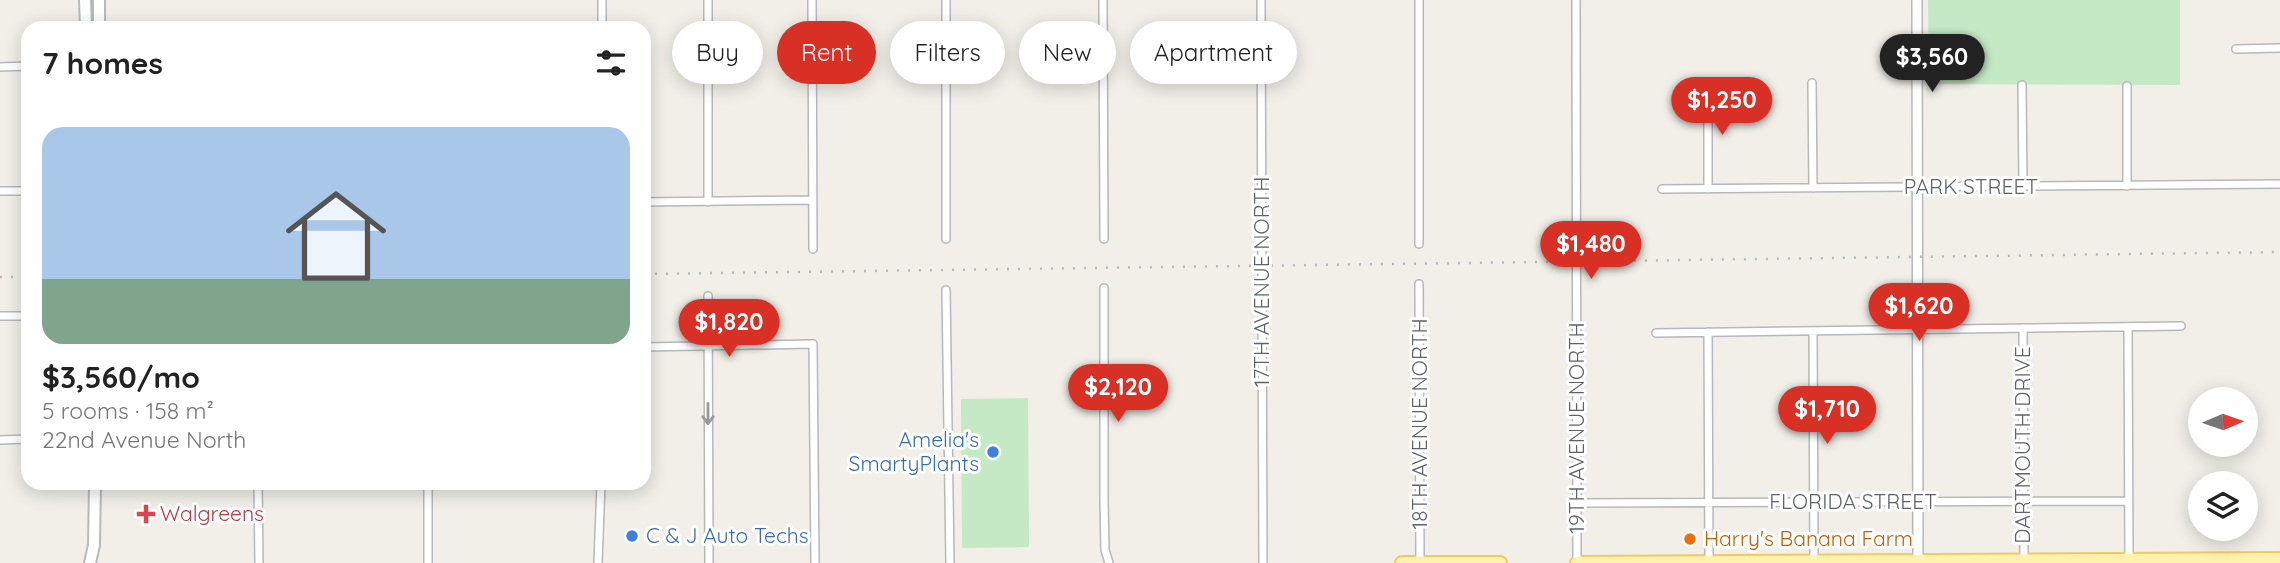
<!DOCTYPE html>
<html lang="en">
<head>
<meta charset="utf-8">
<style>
  :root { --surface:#fff; --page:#f2f2f2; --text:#222; --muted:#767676; --line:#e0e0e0; --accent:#d93025 }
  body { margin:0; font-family:Quicksand,sans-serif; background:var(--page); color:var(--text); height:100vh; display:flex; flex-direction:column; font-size:26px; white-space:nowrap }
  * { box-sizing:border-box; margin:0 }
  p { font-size:23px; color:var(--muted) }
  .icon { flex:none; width:38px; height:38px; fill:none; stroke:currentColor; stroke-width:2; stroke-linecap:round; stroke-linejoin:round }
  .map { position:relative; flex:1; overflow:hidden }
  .panel { position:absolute; left:21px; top:21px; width:630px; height:469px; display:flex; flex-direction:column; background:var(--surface); border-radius:21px; box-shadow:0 4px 18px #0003 }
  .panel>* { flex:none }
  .top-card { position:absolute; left:672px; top:21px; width:665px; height:63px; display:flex; gap:14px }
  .needle { width:46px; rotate:88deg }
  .buttons { position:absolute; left:2188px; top:387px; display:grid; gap:14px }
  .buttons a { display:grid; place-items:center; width:70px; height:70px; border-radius:50%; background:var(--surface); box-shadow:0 4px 18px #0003; font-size:35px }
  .price { position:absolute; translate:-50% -60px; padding:0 16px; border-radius:24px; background:var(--accent); color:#fff; font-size:23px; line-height:46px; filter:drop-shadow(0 2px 4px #0008) }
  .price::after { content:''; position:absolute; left:50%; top:42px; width:21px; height:16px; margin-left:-10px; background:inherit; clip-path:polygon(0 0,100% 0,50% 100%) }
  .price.current { background:#222; color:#fff }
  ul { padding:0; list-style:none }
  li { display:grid; align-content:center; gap:14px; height:371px; padding:0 21px }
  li+li { border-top:2px solid var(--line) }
  li span { display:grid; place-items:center; height:217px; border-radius:21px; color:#555 }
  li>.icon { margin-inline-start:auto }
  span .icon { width:126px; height:126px; fill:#fffc; stroke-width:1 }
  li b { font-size:30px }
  h2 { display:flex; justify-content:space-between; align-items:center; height:84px; padding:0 21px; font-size:30px }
  .chip { padding:0 24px; border-radius:32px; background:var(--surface); box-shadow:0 4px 18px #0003; font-size:24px; line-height:63px }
  .chip.current { background:var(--accent); color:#fff }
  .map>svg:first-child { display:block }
  .green { fill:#c5e8c5 }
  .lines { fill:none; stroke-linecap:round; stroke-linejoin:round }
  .minor-casing { stroke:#b5b8bc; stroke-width:10 }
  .tertiary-casing { stroke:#b5b8bc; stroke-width:12 }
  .secondary-casing { stroke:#b6babf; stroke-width:14 }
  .primary-casing { stroke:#f2c960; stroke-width:16 }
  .minor { stroke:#fff; stroke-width:7 }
  .tertiary { stroke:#fff; stroke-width:9 }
  .secondary { stroke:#fff; stroke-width:10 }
  .primary { stroke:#fff2af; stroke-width:12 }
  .rail { stroke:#b6b7b8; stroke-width:2.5; stroke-dasharray:2 9; stroke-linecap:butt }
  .oneway { stroke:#979a9d }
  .shop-dot { fill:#3f7fe0; stroke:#fff; stroke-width:2.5 }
  .health-dot { fill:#e0444e; stroke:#fff; stroke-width:2.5 }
  .food-dot { fill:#e8710a; stroke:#fff; stroke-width:2.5 }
  .labels { text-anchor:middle; stroke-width:6; stroke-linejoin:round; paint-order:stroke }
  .street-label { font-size:21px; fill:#5f6368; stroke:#fff }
  .shop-label { font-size:21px; fill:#366cbe; stroke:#fff; text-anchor:end }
  .health-label { font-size:21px; fill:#be3a42; stroke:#fff; text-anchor:start }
  .food-label { font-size:21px; fill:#c56008; stroke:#fff; text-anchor:start }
</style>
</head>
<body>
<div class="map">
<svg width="2280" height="563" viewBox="0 0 2280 563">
  <rect width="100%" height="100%" fill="#f1efe8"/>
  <path class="green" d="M1928,0h252v85l-251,-1z
    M1028,398l1,149 -67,1 -1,-149z"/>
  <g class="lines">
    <g class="minor-casing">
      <path id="minor" d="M602,0v28
        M708,0v202
        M812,0l1,249
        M946,0v239
        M1103,0l1,239
        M1261,0l2,563
        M1419,0v244
        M1576,0l1,563
        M2236,49l44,-1
        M0,67l28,-1
        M1812,83l1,105
        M2022,85l1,102
        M1708,86v103
        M2127,86v100
        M1662,189l618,-5
        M0,191h28
        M644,202l169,-2
        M1419,284l1,279
        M1104,288v212l1,50 4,13
        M946,290l4,273
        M708,296l1,267
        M0,316h28
        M2128,327l1,233
        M2023,328l1,233
        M1813,331l1,231
        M1708,332l1,230
        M1656,333l525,-7
        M644,347l169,-3 2,219
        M0,440l28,-1
        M258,483l1,80
        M428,483v80
        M1577,503l551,-2
        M598,563l3,-80"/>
    </g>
    <g class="tertiary-casing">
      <path id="tertiary" d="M1917,0l1,561"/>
    </g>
    <g class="secondary-casing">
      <path id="secondary" d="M85,0l1,28
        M99,0v28
        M90,563l4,-18 1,-62"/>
    </g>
    <g class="primary-casing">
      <path id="primary" d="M1402,563h98
        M1577,563l703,-4"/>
    </g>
    <use href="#minor" class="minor"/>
    <use href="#tertiary" class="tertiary"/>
    <use href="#secondary" class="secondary"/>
    <use href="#primary" class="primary"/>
    <path class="rail" d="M644,274l1636,-22
      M0,277h28"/>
  </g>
  <defs><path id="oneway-shaft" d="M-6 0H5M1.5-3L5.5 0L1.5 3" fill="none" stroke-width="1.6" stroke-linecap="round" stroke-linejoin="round" transform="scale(1.75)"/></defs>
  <use class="oneway" href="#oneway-shaft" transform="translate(708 414) rotate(90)"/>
  <g class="shop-dot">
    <circle cx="993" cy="452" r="7"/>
    <circle cx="632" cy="536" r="7"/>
  </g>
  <path class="health-dot" d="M142.5 503.5h7v7h7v7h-7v7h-7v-7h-7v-7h7z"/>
  <circle class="food-dot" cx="1690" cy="539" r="7"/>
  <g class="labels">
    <g class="street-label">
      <text x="1971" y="194">PARK STREET</text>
      <text transform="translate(1262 282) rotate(-90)" y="7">17TH AVENUE NORTH</text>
      <text transform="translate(1420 424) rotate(-90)" y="7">18TH AVENUE NORTH</text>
      <text transform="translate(1577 428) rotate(-90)" y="7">19TH AVENUE NORTH</text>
      <text transform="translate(2023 445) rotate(-90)" y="7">DARTMOUTH DRIVE</text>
      <text x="1853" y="509">FLORIDA STREET</text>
    </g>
    <g class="shop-label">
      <text x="979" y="447">Amelia's<tspan x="979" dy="24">SmartyPlants</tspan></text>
      <text x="646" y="543" text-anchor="start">C &amp; J Auto Techs</text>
    </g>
    <g class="health-label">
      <text x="160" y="521">Walgreens</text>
    </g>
    <g class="food-label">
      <text x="1704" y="546">Harry's Banana Farm</text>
    </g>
  </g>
</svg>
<div class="buttons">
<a><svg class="needle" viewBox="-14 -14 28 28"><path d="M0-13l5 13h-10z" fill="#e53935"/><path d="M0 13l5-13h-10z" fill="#767676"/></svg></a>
<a><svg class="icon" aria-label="layers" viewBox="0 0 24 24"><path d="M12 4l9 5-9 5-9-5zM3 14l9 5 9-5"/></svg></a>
</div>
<b class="price current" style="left:1932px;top:94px">$3,560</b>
<b class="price" style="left:1722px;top:137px">$1,250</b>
<b class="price" style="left:1591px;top:281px">$1,480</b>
<b class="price" style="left:1919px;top:343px">$1,620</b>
<b class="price" style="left:729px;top:359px">$1,820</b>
<b class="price" style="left:1118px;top:424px">$2,120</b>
<b class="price" style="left:1827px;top:446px">$1,710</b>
<div class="top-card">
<a class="chip">Buy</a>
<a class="chip current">Rent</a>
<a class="chip">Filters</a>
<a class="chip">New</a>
<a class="chip">Apartment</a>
</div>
<section class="panel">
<h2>7 homes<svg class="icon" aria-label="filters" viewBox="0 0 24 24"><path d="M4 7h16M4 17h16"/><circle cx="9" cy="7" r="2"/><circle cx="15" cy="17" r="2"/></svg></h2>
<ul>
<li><span style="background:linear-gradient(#a9c7e8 70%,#7fa58c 0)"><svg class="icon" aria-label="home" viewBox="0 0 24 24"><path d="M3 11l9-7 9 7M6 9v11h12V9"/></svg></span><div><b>$3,560/mo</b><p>5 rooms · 158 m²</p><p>22nd Avenue North</p></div></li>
</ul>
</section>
</div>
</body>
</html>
